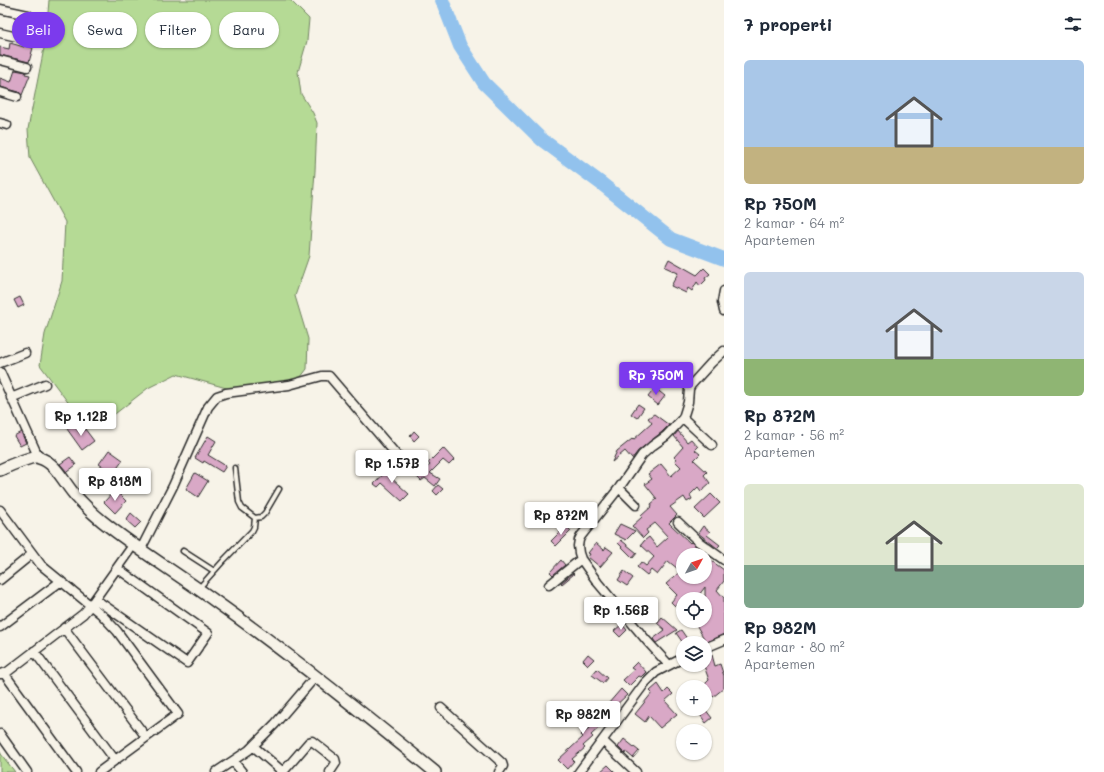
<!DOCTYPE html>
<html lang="id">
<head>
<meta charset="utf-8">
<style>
  :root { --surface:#fff; --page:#f6f6f7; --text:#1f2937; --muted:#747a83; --accent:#7c3aed }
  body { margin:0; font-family:Mali,sans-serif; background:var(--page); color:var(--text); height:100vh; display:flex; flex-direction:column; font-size:15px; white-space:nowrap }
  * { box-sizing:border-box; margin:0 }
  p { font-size:13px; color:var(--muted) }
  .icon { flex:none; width:22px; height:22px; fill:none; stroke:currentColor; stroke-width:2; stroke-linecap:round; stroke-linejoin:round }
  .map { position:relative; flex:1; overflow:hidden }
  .sheet { display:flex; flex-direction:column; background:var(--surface); width:380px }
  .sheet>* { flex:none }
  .hud { position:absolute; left:12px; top:12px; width:380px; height:36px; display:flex; gap:8px }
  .needle { width:26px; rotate:50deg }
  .controls { position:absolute; left:676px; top:548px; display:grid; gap:8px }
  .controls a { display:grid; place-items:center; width:36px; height:36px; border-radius:50%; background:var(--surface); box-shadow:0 1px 3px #0004; font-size:20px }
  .price { position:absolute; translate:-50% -34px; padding:0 9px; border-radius:4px; background:#fff; color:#222; font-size:13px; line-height:26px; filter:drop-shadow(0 1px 2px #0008) }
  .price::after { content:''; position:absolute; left:50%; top:24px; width:12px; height:9px; margin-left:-6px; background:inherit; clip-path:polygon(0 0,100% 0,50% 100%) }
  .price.active { background:var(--accent); color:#fff }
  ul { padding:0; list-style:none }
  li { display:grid; align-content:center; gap:8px; height:212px; padding:0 20px }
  li span { display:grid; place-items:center; height:124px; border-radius:6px; color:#555 }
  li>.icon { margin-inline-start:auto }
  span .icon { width:72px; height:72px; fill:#fffc; stroke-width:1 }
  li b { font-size:17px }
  h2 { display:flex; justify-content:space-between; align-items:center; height:48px; padding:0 20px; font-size:17px }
  .chip { padding:0 14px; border-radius:18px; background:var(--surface); box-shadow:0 1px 3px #0004; font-size:14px; line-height:36px }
  .chip.active { background:var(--accent); color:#fff }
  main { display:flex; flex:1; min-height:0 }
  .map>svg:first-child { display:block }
  .green { fill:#b5da95; stroke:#708260 }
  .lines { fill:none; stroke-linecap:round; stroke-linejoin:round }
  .river { stroke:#92c2ed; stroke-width:14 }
  .building { fill:#d9a8c6; stroke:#2b2b2b }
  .lane-casing { stroke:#2b2b2b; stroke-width:7 }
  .street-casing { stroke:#2b2b2b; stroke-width:11 }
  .secondary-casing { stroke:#2b2b2b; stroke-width:14 }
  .lane { stroke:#f7f3e8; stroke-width:4 }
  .street { stroke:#f7f3e8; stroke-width:8 }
  .secondary { stroke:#f7f3e8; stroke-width:11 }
</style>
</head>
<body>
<main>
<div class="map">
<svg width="724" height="772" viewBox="0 0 724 772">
  <rect width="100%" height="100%" fill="#f7f3e8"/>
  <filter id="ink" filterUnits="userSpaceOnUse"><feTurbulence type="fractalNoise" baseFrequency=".025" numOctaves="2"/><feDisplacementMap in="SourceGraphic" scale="8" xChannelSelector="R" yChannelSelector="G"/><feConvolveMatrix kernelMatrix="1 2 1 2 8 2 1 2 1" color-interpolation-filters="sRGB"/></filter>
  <g filter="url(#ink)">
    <path class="green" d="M49,0h241l19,19 -2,22 -9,31 3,22 12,19 4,10 -2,48 -6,85 -14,40 13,43 -1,30 -10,13 -67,7 -54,-15 -28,14 -37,29 -35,-4 -36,-48 5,-31 17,-53 3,-59 -35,-64 -2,-29 18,-91z
      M0,751l1,3 14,18h-15z"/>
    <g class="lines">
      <path class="river" d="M442,0l18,46 24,37 57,56 61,45 69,55 53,20"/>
    </g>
    <path class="building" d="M10,43l14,4 1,-2 8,3 -4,14 -29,-7v-8l9,2z
      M15,70l11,2 -1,2 5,1 -8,20 -3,-3 -19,-5v-9l11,4z
      M669,259l28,16 7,-7 6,6 -5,4 1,2 -6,6 -3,-4 -5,9 -4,-3 -2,5 -15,-7 7,-13 -13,-6z
      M20,297l4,8 -6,3 -4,-8z
      M655,388l10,8 -7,9 -10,-8z
      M638,404l6,4 -7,10 -6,-4z
      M654,414l15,11 -7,7 -24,19 -6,8 -7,-8 -13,11 5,-11 15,-12 1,1 19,-17 -4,-5z
      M73,424l7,9 5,-4 9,12 -12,9 -15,-21z
      M414,431l5,5 -5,5 -4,-5z
      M678,431l9,11 4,-3 7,8 -3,3 5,4 -6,6 13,12 -3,3 6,8 -9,8 -3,-4 -8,8 2,4 -5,3 -3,-5 -14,10 7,8 -8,8 21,20 1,-1 19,15 -1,2 15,11v11l-7,9 7,8v36l-18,8 -12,-21h11v-34l-9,12h-13l-8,7 -4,-4 6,-7 -11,-11 17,-15v8h22v-22h-22v8l-5,6 -10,-8 -11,14 -6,-5 -4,5 -10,-8 4,-5 5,4 8,-9 -13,-12 3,-4 5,-4 8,10 11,-10 -13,-14 -9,7 2,3 -5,5 -11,-12 10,-9 -1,-1 11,-10 -1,-2 6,-5 -12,-15 7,-5 -4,-5 13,-10 10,12 10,-9 -6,-6 1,-2 -2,-2 9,-10 -9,-11z
      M21,432l5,11 -6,3 -6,-10z
      M208,436l8,5 -8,14 18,11 -4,6 -18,-11 -1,2 -8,-5z
      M443,448l11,12 -5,5 -6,-5 -13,13 10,6 -5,7 -10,-8 -4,3 -4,-4 13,-12 -2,-2z
      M109,450l14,10 -10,14 -14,-10z
      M70,457l6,8 -9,7 -7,-8z
      M394,463l4,4 -9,9 20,18 -7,7 -20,-18 -4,4 -4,-3z
      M195,473l13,8 -10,16 -12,-8z
      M438,485l5,4 -6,6 -4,-4z
      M115,490l11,11 -11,12 -11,-11z
      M711,494l9,9 -16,15 -9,-9z
      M131,513l10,9 -6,6 -9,-8z
      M620,524l15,7 -9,9 -12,-6z
      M566,526l5,5 -15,15 -5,-5z
      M703,526l7,6 -3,3 13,10 -3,3 -19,-15z
      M621,540l16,13 -4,5 -15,-15z
      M596,543l8,7 2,-3 7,5 -13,15 -12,-10 2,-3 -2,-1z
      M561,560l4,5 -12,10 -3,-3z
      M624,571l9,7 -6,8 -9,-6z
      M573,573l1,1 -12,10 -1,-1z
      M662,617l15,13 -21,13 -3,-4 12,-9 -8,-7z
      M622,624l5,6 -7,7 -6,-6z
      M681,630l9,13h-7l-7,-10z
      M588,654l6,5 -6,6 -5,-5z
      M712,655l3,11 5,-2 4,12v12l-11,9 -2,-2 -6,5v-16l4,-4 -5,-14 3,-1 -2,-9z
      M637,662l9,10 -5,5 -2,-1 -10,10 -6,-6 11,-10 -3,-2z
      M597,669l10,9 -4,5 -11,-8z
      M658,684l6,9 4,-4 5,5 -8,7 12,13 -17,14 -11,-12 -4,6 -10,-8 17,-21 -2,-2z
      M621,689l6,6 -14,13 -5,-4z
      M601,706l5,6 -9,7 5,6 -11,10 2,2 -10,9 2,2 -13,11 2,2 -7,8 -9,-9 25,-23 -2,-2 9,-8 -15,-15 7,-5 7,8z
      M696,709h9l7,9 -6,5z
      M624,739l15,12 -6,7 -7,-6 -1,2 -7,-7z
      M608,765l7,7h-15z"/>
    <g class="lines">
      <g class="lane-casing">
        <path id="lane" d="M255,518l6,-1 4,-4 14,-24
          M183,551l31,20
          M199,588l25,-28 28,-29 2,-4 1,-9 -13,-10 -3,-6 -4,-34"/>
      </g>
      <g class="street-casing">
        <path id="street" d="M0,9l28,6
          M0,33l26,6
          M0,60l27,7
          M0,92l17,5
          M0,123l7,2
          M724,291l-2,11 2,9
          M0,363l25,-10
          M0,372l38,84
          M11,398l34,-14
          M683,418l29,27
          M619,488l17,17
          M0,510l41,55 60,49 16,17 61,83 -79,58
          M678,522l21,20 25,18
          M141,549l32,-63 35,-79 9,-11 9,-3 63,-8 33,-9h7l72,84
          M0,580l32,-26
          M549,585l32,-26
          M95,599l92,64 21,-30 -91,-65
          M0,627l61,-46
          M64,628l82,109
          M705,648l19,-8
          M34,651l81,109
          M669,665l-22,-24 -49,-58 -17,-24 -2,-6 -1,-7 1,-6 2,-4 38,-48 23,-33 10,-9 14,-10 17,-18 5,-16 1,-13 2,-4 20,-22 13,-12
          M4,673l72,99
          M0,674l6,-1 77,-59 7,-8 44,-62
          M441,708l61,55 1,3 -4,6
          M0,734l27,38
          M603,741l33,31
          M253,746l30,26
          M233,761l9,11
          M216,772l33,-22 26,-26 41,-48
          M283,772l26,-30 3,-1 23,18 1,4 -6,9
          M579,772l66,-89 11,-11 27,-14"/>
      </g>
      <g class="secondary-casing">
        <path id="secondary" d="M0,470c13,-6 24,-11 38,-14l1,2c16,4 24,23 35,36 8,9 18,19 28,27 36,29 76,53 113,80 76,54 148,112 220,171"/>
      </g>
      <use href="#lane" class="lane"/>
      <use href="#street" class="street"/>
      <use href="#secondary" class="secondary"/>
    </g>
  </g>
</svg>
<div class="controls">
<a><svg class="needle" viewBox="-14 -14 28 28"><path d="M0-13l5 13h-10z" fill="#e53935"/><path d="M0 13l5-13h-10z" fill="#747a83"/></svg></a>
<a><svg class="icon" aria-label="locate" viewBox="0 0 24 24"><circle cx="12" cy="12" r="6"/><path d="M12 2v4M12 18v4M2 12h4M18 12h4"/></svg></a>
<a><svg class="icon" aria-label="layers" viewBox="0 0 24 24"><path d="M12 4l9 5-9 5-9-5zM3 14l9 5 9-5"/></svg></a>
<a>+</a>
<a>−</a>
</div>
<b class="price active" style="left:656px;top:396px">Rp 750M</b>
<b class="price" style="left:81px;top:437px">Rp 1.12B</b>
<b class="price" style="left:392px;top:484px">Rp 1.57B</b>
<b class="price" style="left:115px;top:502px">Rp 818M</b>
<b class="price" style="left:561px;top:536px">Rp 872M</b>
<b class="price" style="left:621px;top:631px">Rp 1.56B</b>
<b class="price" style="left:583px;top:735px">Rp 982M</b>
<div class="hud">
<a class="chip active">Beli</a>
<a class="chip">Sewa</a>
<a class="chip">Filter</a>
<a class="chip">Baru</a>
</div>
</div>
<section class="sheet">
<h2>7 properti<svg class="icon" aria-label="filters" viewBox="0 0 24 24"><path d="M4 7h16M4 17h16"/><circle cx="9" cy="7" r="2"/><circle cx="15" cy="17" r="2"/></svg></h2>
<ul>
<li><span style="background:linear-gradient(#a9c7e8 70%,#c2b280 0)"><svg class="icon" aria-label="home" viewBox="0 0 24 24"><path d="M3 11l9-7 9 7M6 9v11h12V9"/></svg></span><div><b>Rp 750M</b><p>2 kamar · 64 m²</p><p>Apartemen</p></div></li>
<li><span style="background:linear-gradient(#c9d6e8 70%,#8fb573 0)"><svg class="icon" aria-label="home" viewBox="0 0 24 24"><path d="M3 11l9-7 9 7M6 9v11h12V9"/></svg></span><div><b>Rp 872M</b><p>2 kamar · 56 m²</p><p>Apartemen</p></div></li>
<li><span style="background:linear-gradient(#dfe7d0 65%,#7fa58c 0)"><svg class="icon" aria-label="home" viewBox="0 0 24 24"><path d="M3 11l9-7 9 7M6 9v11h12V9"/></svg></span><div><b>Rp 982M</b><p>2 kamar · 80 m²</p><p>Apartemen</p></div></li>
</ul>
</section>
</main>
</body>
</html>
